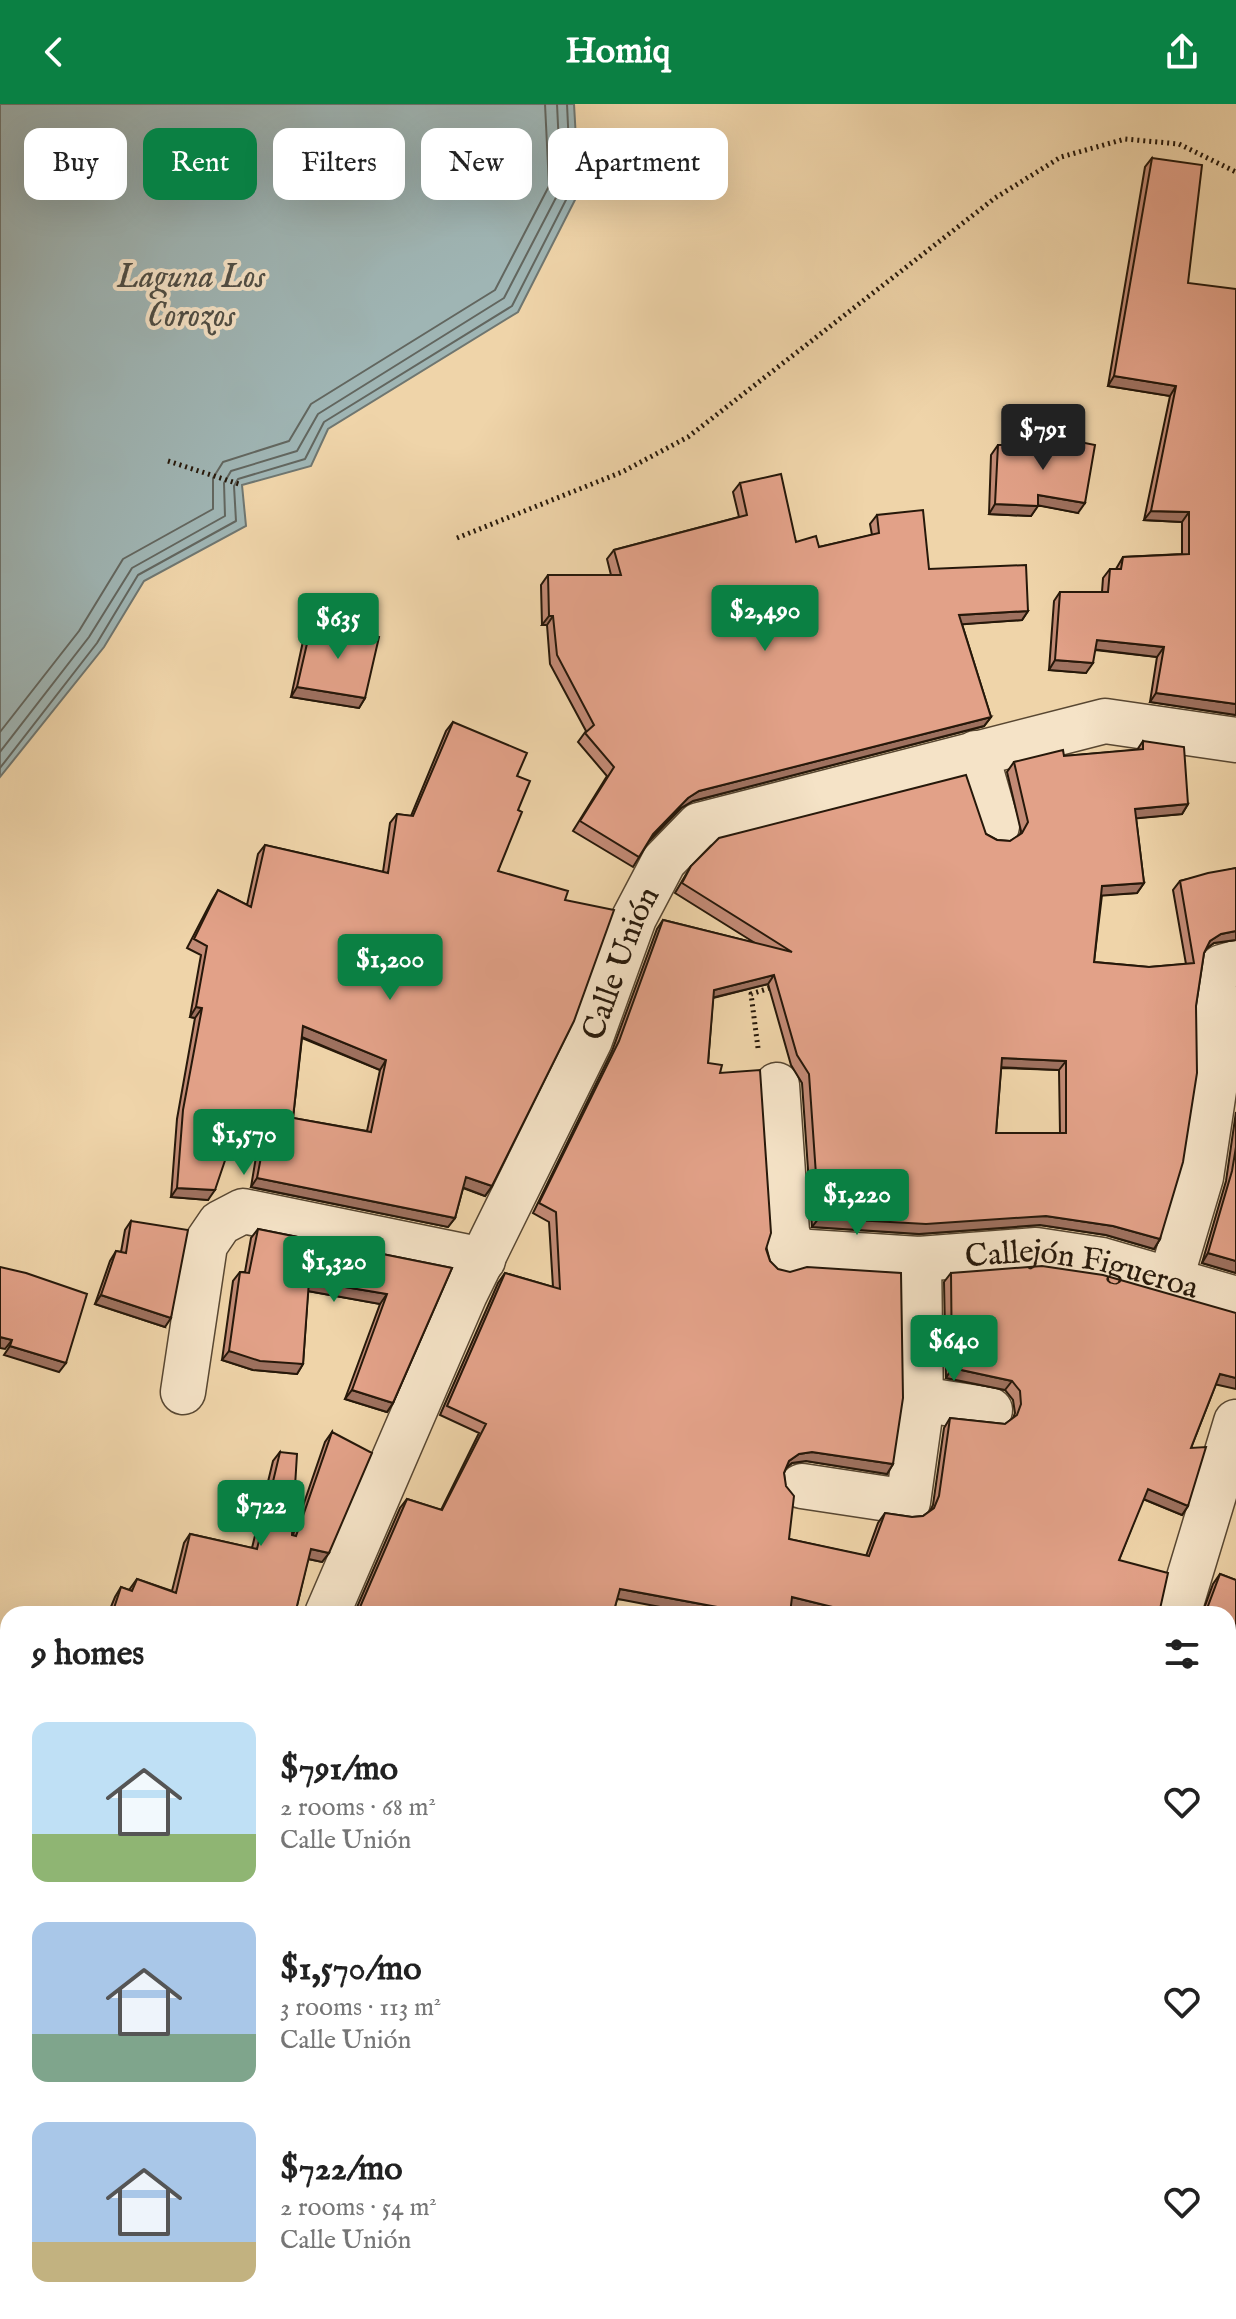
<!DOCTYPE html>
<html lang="en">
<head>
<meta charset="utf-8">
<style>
  :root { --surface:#fff; --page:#f6f6f6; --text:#222; --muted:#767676; --accent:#0b8043 }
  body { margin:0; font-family:"IM FELL English",serif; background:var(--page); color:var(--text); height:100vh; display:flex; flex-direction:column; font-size:30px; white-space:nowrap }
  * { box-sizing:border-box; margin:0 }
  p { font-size:26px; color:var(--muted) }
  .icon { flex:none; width:44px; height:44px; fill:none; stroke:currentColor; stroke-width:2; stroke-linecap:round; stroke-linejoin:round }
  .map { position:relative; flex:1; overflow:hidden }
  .side { position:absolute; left:0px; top:1502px; width:1236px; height:714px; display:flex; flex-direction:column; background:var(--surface); border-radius:24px 24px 0 0; box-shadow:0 8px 32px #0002 }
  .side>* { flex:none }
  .top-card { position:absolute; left:24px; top:24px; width:800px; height:72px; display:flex; gap:16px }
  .price { position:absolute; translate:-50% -68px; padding:0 18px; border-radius:8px; background:var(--accent); color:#fff; font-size:26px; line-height:52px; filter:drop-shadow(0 2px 4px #0008) }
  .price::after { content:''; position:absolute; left:50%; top:48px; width:24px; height:18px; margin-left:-12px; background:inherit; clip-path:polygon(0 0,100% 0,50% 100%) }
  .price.current { background:#222; color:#fff }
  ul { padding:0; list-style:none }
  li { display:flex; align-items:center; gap:24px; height:200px; padding:0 32px }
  li span { display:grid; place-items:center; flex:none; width:224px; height:160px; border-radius:16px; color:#555 }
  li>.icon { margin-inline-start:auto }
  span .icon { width:96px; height:96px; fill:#fffc; stroke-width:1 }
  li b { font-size:34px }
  h2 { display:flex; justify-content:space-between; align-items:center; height:96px; padding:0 32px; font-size:34px }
  .pill { padding:0 28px; border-radius:16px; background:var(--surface); box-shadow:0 8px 32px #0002; font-size:28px; line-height:72px }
  .pill.current { background:var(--accent); color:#fff }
  header { display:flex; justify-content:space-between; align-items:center; height:104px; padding:0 32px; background:var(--accent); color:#fff; font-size:36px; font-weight:700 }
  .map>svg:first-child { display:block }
  .green { fill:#b7bd8a; stroke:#6e6a4a; stroke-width:2 }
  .water { fill:#9fb5b4; stroke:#6f7670; stroke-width:2 }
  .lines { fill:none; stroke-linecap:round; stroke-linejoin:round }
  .shore { stroke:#62665f; stroke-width:2 }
  .minor-casing { stroke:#584732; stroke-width:47 }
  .path { stroke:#26180a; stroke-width:5; stroke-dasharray:2 4; stroke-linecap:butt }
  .minor { stroke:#f5e3c7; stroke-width:44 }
  .wall { fill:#c28a75; stroke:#26180a; stroke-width:2; fill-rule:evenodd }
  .shaded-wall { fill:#9e715f; stroke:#26180a; stroke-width:2 }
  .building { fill:#e2a188; stroke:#26180a; stroke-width:2; fill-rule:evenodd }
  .labels { text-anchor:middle; stroke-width:8; stroke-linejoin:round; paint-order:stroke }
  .street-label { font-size:32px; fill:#26180a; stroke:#f5e3c7 }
  .water-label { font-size:34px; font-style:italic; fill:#504f46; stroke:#f5e3c7 }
</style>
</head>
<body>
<header><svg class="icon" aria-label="back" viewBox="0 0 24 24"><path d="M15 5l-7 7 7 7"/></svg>Homiq<svg class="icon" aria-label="share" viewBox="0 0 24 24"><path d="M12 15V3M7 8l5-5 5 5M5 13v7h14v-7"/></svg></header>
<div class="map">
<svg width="1236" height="2215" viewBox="0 0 1236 2215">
  <rect width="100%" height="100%" fill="#efd4a9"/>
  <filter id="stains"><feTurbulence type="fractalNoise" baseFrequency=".0025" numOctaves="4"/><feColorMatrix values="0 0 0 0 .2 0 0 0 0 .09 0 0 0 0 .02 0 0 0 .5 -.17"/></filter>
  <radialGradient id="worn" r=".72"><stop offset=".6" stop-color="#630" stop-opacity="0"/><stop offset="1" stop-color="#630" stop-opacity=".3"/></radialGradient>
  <path class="green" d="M0,1612l8,1v179l-8,4z"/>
  <path class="water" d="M0,0h574l5,88 -61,120 -190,117 -17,37 -69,19 4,41 -102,55 -40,66 -104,130z"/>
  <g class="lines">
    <path class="shore" d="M0,628l79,-101 44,-72 90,-50v-31l10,-16 66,-21 22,-37 184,-114 54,-104 -4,-82
      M0,648l89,-115 43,-69 93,-52 -1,-33 7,-12 66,-20 21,-37 186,-116 57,-110 -4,-84
      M0,664l97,-125 41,-68 98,-54 -2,-35 4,-7 67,-20 19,-37 188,-116 59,-116 -4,-86"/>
    <g class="minor-casing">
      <g id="minor">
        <path d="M976,649l21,73"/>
        <path d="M777,981l10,147 7,19"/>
        <path id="s1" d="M784,1153l10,-6 125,8 117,-9 66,10 134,39"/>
        <path d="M1171,1174l30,-101 14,-93 -1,-69 8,-48 14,-4"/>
        <path d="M183,1288l22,-147 15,-22 23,-12 240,49"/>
        <path d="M920,1295l70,11"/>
        <path d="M802,1382l106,16 13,-93 -2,-150"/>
        <path id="s2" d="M327,1510l138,-320 125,-254 44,-122 30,-57 35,-36 406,-104 131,19"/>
        <path d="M1178,1510l58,-192"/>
        <path d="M1228,1832l8,1"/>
        <path d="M1228,1981l8,-6"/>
        <path d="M357,2208v7"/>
        <path d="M897,2215l2,-7"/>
      </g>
    </g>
    <path class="path" d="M168,357l74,24
      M457,434l165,-66 66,-35 307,-239 66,-41 64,-18 54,5 57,28
      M758,944l-7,-54 22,-7"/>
    <use href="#minor" class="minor"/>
  </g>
  <path class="wall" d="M1152,54l36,125 48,432 -86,-13 7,-45 -62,-7 -9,23 -37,-3 5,-69 6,-9h42l1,-14 7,-9h6l7,-12 59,-3v-32l-38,-2 26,-124 -62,-10 37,-219z
    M1055,333l23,76 -40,-8 -7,11 -42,-2 2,-59 7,-10h51z
    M740,379l56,59 23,5 53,-12 -2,-11 7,-9 52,54 99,42 -6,9 -60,4 29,93 -7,9 -291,75 -12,7 -32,33 -16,26 -60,-36 34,-55 -29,-34 8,-11 -36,-67 -3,-39h-5l-1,-40 7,-10h63l-4,-16 7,-9 125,-33 -6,-25z
    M312,518l53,76 -6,10 -68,-11 14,-65z
    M453,618l64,54 1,34 -20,61 -6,315 -7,10 -22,-8 -8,30 -7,9 -197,-40 7,-42 -25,-6 -25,61 -37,-3 6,-78 18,-101 -5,-1 11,-62 -14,-7 25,-48 6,-10 29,15 11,-51 7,-9 118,27 7,-49 7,-9 14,2 35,-85zM302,934l78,32 -13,61 -74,-13z
    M1143,637l45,63 -6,10 -46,4 8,65 -7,10 -35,2 -8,67 55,5 37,-3 -13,-74 7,-9 56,-13v72l-22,3 -8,6 -2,4 -44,286 -6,10 -48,-14 -66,-10 -121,9 -107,-7 -10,-144 -11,-18 -23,-81 -55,14 -5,65 12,10 50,188 123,203 -6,10 -81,-13 -14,2 -6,5 -2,5 5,66 77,17 12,-33 7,-10 27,4 11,-1 7,-5 3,-6 11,-77 6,-10 55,6 8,-6 2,-5 -2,-13 -8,-10 -59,-12 -2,-96 7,-9 265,111 -25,64 -3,58 -6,9 -39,-16 -24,61 41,49 3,5h-347l-25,-6 -174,-9 -4,15h-259l46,-106 7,-9 34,11 38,-77 -39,-18 58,-132 7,-10 48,14 -4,-65 -16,-9 79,-162 45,-122 6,-9 92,23 -80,-50 16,-27 295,-32 11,6 13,1 10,-6 1,-4 -14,-59 7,-10 50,-6 73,-6zM1001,964l58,2 1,63h-64z
    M1236,1008v161l-34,-10 24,-82z
    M131,1117l34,106 -70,-23 15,-43 6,-10 5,1 4,-22z
    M258,1125l194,39 -59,135 -6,9 -42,-13 35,-95 -72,-13 -5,73 -6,10 -44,-4 -31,-10 11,-79 7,-9h5l6,-34z
    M332,1328l-3,121 -7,9 -14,-3 -13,55h-187l7,-17 6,-10 8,3 8,-11 35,12 12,-48 6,-9 62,14 21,-87 7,-9 13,83 32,-93z
    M1220,1470l16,6v289l-8,-2v-253h-26l11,-30z
    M8,1951v257h118v7h-123l1,-152z"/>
  <path class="shaded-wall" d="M1114,272l62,10 -6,10 -62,-10z
    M1038,391l47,8 -7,10 -47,-9z
    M995,400l43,2 -7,10 -42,-2z
    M1151,407l38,1 -7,10 -38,-2z
    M1028,507l-6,9 -70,5 7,-10z
    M549,512h4l-6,9h-5z
    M1097,536l67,7 -7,10 -66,-8z
    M1055,556l38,3 -7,10 -37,-3z
    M297,583l68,11 -6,10 -68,-11z
    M1156,589l80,11v11l-86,-13z
    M991,613l-7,9 -291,75 -12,7 -35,36 7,-10 35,-36 11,-7z
    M1188,700l-6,10 -53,5 6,-10z
    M1144,779l-7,10 -41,3 6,-10z
    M1236,827v9l-22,3 -11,8 7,-10 11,-7z
    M774,871l-6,9 -61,15 7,-9z
    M196,903l6,1 -7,10 -5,-1z
    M303,922l83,34 -6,10 -83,-35z
    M1002,954l64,3 -7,9 -64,-3z
    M236,1024l29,8 -7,9 -28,-7z
    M466,1073l26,9 -7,10 -26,-10z
    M257,1074l198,40 -7,9 -197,-40z
    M177,1084l38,2 -7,10 -37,-3z
    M1046,1112l67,10 47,13 -6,10 -48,-14 -66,-10 -121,9 -107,-7 7,-9z
    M1208,1149l28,8v12l-34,-10z
    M309,1177l78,13 -7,10 -78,-14z
    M101,1191l70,23 -6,9 -70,-23z
    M0,1233l12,3 -7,9 -5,-1z
    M10,1242l56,17 -7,9 -55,-17z
    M229,1247l74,13 -6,10 -44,-4 -31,-10z
    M952,1264l60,13 -7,9 -59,-12z
    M1220,1270l16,4v11l-22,-5z
    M352,1286l41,13 -6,9 -42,-13z
    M812,1348l81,12 -6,10 -81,-13 -14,2 -10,8 7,-10 10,-7z
    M1148,1385l40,17 -6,9 -41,-17z
    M311,1445l18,4 -7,9 -18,-4z
    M620,1485l135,25h-58l-84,-16z
    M792,1493l69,17h-45l-31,-7z
    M1228,1752l8,2v11l-8,-2z
    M0,2047h8v10l-4,6h-4z
    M1236,2190v8l-8,5v-9z
    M441,2208h119l-3,3 -118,1z
    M971,2208h42l18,7h-42z"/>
  <path class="building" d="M1152,54l50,7 -14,118 48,6v415l-80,-11 8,-46 -67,-7 -4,23 -38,-3 5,-68h48l2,-23h11l2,-12 66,-3v-42l-38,-1 25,-125 -62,-10z
    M1055,333l40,8 -10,58 -47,-8v11l-43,-2 3,-59h55z
    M781,370l15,68 20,-6 3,11 60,-14 -2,-18 46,-5 6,59 97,-4 2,46 -69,4 32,102 -292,74 -11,7 -35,36 -14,23 -59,-36 34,-54 -29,-34 9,-8 -37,-70 -4,-39h-4l-1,-41h73l-7,-25 133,-35 -7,-32z
    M312,518l67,15 -14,61 -68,-11z
    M453,618l74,31 -10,23 13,5 -12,29 4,2 -24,59 70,20 -3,9 49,10 -40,111 -82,165 -26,-9 -11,41 -198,-40 8,-42 -29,-8 -21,62 -38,-2 6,-78 19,-102 -6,-1 11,-61 -13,-7 24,-49 33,17 14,-62 123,28 9,-59 16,2zM303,922l83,34 -15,72 -78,-14z
    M1143,637l41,6 4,57 -53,5 9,74 -42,3 -8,76 55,5 45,-4 -14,-82 28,-8 28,-5v63l-15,3 -11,7 -6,12 -8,53 1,67 -14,89 -23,77 -47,-13 -67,-10 -120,8 -107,-6 -10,-144 -12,-19 -23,-80 -60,15 -6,73 14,2 -2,8 40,-3 11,163 -5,16 4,12 8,8 12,3 17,-5 94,6 2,125 -10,66 -81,-12 -13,2 -10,7 -5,12 2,13 8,10 -5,43 80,17 16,-43 27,4 11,-1 11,-8 5,-12 11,-78 55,6 12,-9 4,-11 -1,-13 -8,-10 -60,-13 -1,-95 91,-7 61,9 133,38v65l-16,-4 -29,74 15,-1 -18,59 -40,-17 -29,71 49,13 -8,36 3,5h-302l-69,-17 -2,17h-35l-135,-25 -7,25h-256l50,-115 35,11 44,-86 -39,-18 58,-133 55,16 -4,-77 -17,-9 80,-162 44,-121 129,32 -110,-69 9,-17 28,-28 247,-63 20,59 11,6 13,1 12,-8 6,-11 -14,-60 49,-12 1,6 79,-7zM1002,954l64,3v72h-70z
    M1236,1043v114l-28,-8 24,-82z
    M131,1117l57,9 -17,88 -70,-23 15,-44 10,2z
    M258,1125l194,39 -59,135 -41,-13 35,-96 -78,-13 -6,83 -43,-3 -31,-10 11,-79 9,1z
    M0,1163l26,6 61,21 -21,69 -56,-17 2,-6 -12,-3z
    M332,1328l40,21 -43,100 -18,-4 -16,65h-183l9,-27 11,4 5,-12 39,14 14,-59 67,15 23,-97 17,2 -5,81 4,1z
    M1220,1470l16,6v278l-8,-2v-242h-23z
    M1228,1852l8,1v59l-4,18 -4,-1z
    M0,1951h8v96h-8z
    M1236,2079v111l-8,4v-111z
    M14,2208h112v7h-112z
    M1013,2208h117l-3,7h-96z"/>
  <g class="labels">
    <g class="street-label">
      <text dy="11" stroke="none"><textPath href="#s2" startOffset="714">Calle Unión</textPath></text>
      <text dy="11" stroke="none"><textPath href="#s1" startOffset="302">Callejón Figueroa</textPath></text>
    </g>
    <g class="water-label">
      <text x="191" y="183">Laguna Los<tspan x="191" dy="39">Corozos</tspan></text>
    </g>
  </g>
  <rect width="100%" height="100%" filter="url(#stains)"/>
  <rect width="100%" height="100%" fill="url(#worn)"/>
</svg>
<b class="price current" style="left:1043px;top:368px">$791</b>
<b class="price" style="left:765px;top:549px">$2,490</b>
<b class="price" style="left:338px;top:557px">$635</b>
<b class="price" style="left:390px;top:898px">$1,200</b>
<b class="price" style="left:244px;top:1073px">$1,570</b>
<b class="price" style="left:857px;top:1133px">$1,220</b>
<b class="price" style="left:334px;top:1200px">$1,320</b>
<b class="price" style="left:954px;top:1279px">$640</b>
<b class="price" style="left:261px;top:1444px">$722</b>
<div class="top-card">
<a class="pill">Buy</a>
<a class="pill current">Rent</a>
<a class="pill">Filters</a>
<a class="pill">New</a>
<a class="pill">Apartment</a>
</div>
<section class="side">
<h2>9 homes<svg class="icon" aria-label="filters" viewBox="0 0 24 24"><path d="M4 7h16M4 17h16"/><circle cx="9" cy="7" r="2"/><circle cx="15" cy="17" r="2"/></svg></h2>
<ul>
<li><span style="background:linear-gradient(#bfe0f5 70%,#8fb573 0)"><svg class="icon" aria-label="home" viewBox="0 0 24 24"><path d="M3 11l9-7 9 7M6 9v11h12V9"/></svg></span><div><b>$791/mo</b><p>2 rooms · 68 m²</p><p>Calle Unión</p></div><svg class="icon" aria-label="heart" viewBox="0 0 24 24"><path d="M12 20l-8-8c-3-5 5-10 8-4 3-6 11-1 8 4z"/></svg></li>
<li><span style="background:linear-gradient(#a9c7e8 70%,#7fa58c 0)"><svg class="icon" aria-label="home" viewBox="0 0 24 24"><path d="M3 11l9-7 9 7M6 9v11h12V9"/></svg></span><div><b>$1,570/mo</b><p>3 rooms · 113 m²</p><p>Calle Unión</p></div><svg class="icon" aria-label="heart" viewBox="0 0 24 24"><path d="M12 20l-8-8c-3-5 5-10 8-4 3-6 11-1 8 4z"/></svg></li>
<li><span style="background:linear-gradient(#a9c7e8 75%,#c2b280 0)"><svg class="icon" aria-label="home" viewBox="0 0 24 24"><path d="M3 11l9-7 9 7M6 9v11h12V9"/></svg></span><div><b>$722/mo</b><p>2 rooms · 54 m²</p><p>Calle Unión</p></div><svg class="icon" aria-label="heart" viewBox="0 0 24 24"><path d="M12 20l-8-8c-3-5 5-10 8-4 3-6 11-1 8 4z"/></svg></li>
</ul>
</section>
</div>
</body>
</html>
